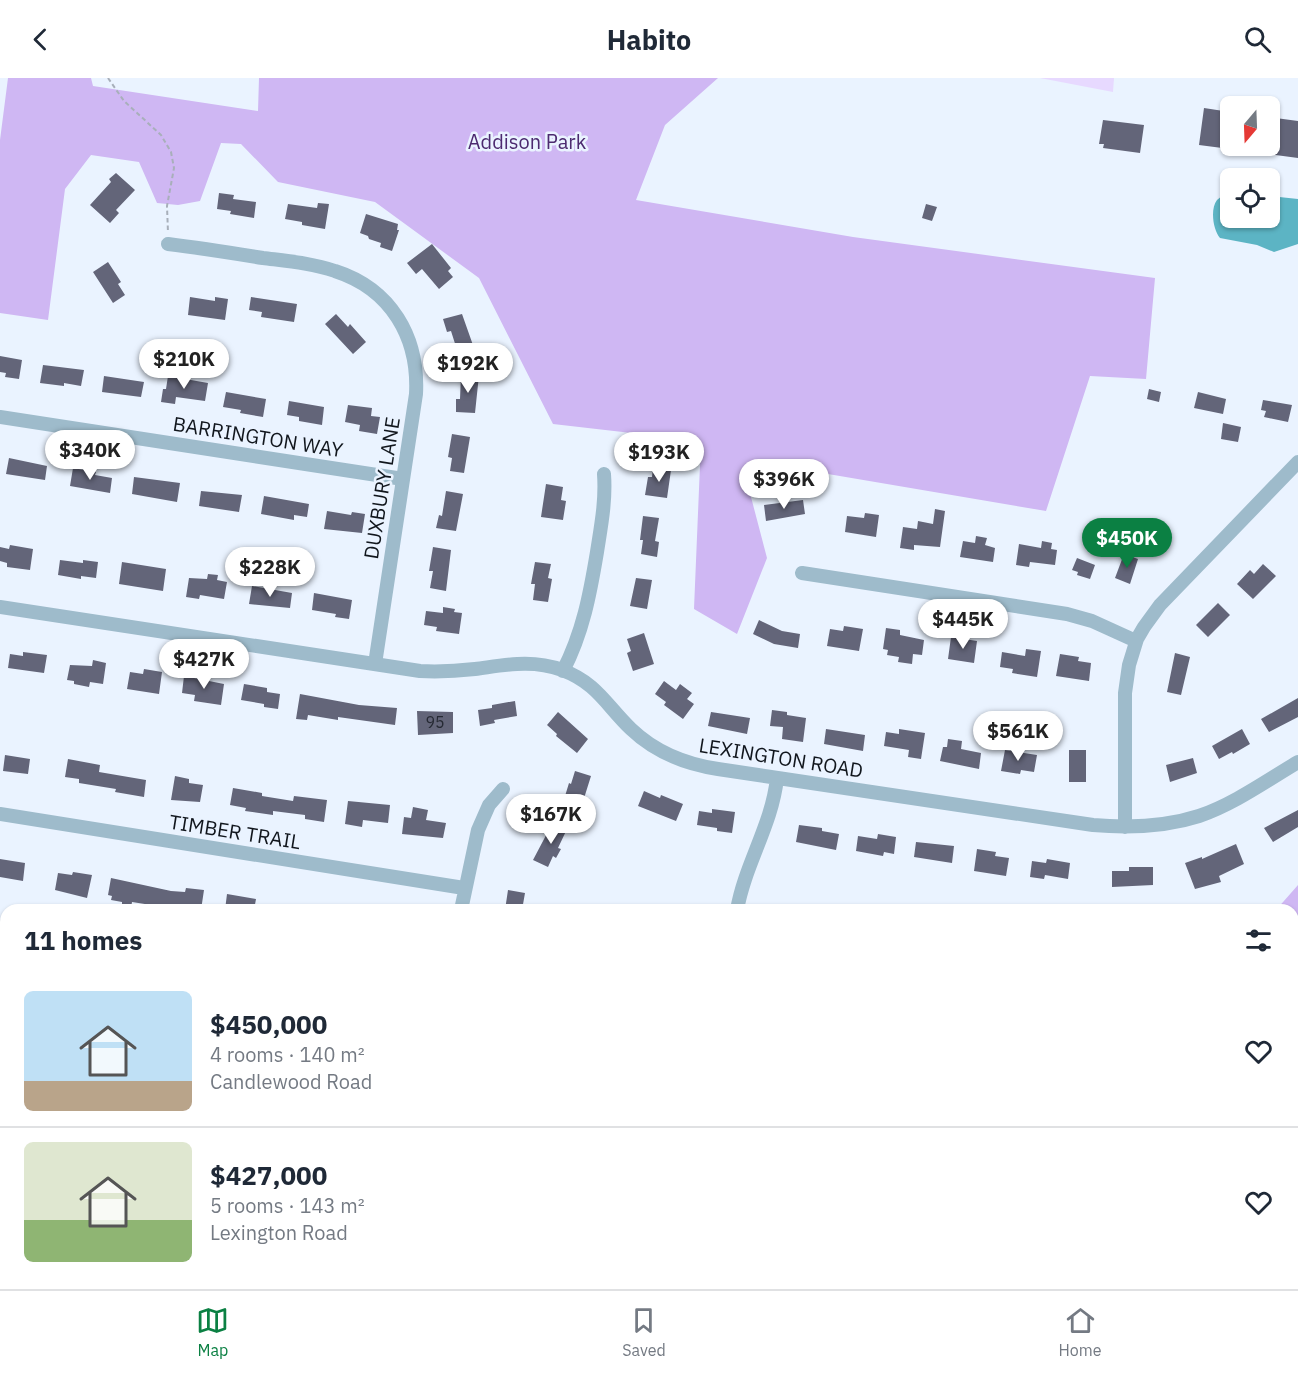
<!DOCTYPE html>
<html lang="en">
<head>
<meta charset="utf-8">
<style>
  :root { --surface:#fff; --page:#f2f2f3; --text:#1f2937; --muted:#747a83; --line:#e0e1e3; --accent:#0b8043 }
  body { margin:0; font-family:"IBM Plex Sans",sans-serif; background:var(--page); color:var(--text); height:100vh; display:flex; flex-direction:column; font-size:22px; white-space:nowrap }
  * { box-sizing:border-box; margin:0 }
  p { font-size:20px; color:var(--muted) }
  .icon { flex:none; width:33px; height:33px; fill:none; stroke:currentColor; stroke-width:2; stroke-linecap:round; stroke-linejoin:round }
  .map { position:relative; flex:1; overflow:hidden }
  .details { position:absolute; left:0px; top:826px; width:1299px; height:386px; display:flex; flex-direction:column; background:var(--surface); border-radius:18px 18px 0 0; box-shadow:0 2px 4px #0004 }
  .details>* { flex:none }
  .needle { width:39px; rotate:199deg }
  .controls { position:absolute; left:1220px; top:18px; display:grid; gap:12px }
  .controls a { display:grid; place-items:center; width:60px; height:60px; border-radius:9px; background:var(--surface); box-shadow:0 2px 4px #0004; font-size:30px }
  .price { position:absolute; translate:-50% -51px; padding:0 14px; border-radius:21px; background:#fff; color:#222; font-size:20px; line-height:39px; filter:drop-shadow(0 2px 3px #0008) }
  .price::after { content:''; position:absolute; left:50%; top:36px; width:18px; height:14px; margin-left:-9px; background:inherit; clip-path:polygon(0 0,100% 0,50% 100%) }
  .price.on { background:var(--accent); color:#fff }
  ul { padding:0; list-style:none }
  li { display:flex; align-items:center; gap:18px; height:150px; padding:0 24px }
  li+li { border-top:2px solid var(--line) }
  li span { display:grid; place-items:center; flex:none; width:168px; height:120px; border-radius:9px; color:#555 }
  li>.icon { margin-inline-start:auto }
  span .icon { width:72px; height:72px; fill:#fffc; stroke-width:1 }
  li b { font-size:26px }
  h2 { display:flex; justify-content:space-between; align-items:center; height:72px; padding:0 24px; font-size:26px }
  header { display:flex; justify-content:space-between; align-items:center; height:78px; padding:0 24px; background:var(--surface); font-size:27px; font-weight:700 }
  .tab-bar { display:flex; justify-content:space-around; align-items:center; height:84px; border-top:2px solid var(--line); background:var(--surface); font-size:16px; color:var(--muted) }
  .tab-bar a { display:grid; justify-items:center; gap:3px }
  .tab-bar .on { color:var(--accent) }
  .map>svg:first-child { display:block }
  .green { fill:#e7d9ff }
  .forest { fill:#cfb7f3 }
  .water { fill:#5cb4c4 }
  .building { fill:#636579 }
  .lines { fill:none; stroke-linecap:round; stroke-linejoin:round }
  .path { stroke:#a8afba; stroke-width:2; stroke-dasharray:4.5 3; stroke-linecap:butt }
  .street { stroke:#9ebbcb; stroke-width:14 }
  .labels { text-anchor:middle; stroke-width:5; stroke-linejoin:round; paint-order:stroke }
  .number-label { font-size:16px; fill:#262a34 }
  .park-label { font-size:20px; fill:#4c2a70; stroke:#eaf3ff }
  .street-label { font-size:20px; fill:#11161d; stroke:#eaf3ff }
</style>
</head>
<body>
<header><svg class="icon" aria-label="back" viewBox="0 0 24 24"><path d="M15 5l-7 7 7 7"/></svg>Habito<svg class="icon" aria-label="search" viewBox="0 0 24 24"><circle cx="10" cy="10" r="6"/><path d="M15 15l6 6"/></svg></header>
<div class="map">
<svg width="1298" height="1211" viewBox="0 0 1298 1211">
  <rect width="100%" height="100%" fill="#eaf3ff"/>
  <path class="green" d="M1040,0h74l-1,14z"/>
  <path class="forest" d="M8,0h83l2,8 165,25 1,-33h459l-53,47 -29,75 217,37 302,41 -9,101 -56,-3 -44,135 -271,-46 -24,32 16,61 -30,76 -43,-25 7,-168 -148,-17 -74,-146 -104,-76 -97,-20 -37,-38 -20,-1 -21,58 -22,4 -21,-2 -18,-41 -48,-7 -26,34 -17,131 -48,-7v-173z
    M1298,807v130l-5,-2v-103h-17z
    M1298,1007v69h-5v-68z"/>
  <path class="water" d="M1230,115v25h39v-22l29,3v45l-24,8 -17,-7 -37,-7c-7,-8 -10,-29 -3,-38 3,-3 9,-6 13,-7z"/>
  <path class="building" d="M1204,30l26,4v37l-31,-4z
    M1269,39l29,4v37l-29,-4z
    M1103,42l41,5 -4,28 -37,-5 1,-4h-5z
    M116,95l19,17 -19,20 3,3 -9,10 -20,-18 21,-23 -2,-3z
    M219,115l15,2 -1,4 23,3 -2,16 -24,-4 1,-3 -14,-2z
    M318,125l11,1 -4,25 -23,-4v-3l-17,-3 3,-15 29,4z
    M926,126l11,3 -5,14 -10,-3z
    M366,136l32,10 -1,6h2l-7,21 -12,-4 1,-4 -12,-4 -1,-3 -8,-3z
    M432,166l19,24 -3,3 5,6 -14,12 -17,-20 -6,5 -9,-11z
    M108,184l13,20 -3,2 7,11 -12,8 -20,-31z
    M190,219l25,4v-4l13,2 -3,21 -37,-5z
    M251,219l46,7 -3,18 -33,-5 1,-5 -13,-2z
    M336,236l12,13 2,-3 16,18 -13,12 -28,-30z
    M462,236l12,34 -16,5 -7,-22 -4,1 -4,-13z
    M0,278l22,4 -3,19 -14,-2 1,-4 -6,-1z
    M43,287l41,5 -3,16 -17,-3v3l-24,-3z
    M461,297h18l-4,38 -19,-1v-13h4z
    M104,298l40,6 -3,15 -39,-5z
    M168,298l40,7 -3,18 -29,-4 -1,7 -14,-2 2,-13h3z
    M1149,311l12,3 -2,10 -12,-3z
    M226,314l40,7 -3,18 -23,-4 1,-3 -18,-3z
    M1198,314l28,7 -3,15 -29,-6z
    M1263,322l29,5 -4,17 -24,-5 2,-6 -5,-1z
    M289,323l35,6 -2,18 -23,-4v-4l-12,-2z
    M348,327l24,3 -1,8 9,1 -3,17 -18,-3 1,-6 -15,-3z
    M1223,345l18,4 -3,15 -17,-3z
    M452,356l18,3 -6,36 -14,-2 2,-13 -4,-1z
    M9,380l38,8 -2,14 -39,-6z
    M653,389l18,3 -4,28 -22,-3 3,-18h4z
    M73,390l23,4 -1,3 17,3 -2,15 -40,-7z
    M134,399l46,6 -3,19 -45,-8z
    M546,406l17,3 -2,13 5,1 -3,19 -22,-3z
    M201,413l41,4 -3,17 -40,-6z
    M446,413l17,3 -7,37 -20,-3 3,-13 3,1z
    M264,418l45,8 -2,13 -13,-2v5l-33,-6z
    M803,422l2,14 -39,7 -2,-16z
    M935,431l10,2 -5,36 -26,-2v5l-14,-2 3,-21 14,2 1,-8 15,3z
    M327,433l24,4 1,-3 13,2 -3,19 -38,-4z
    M865,435l14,2 -3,22 -31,-5 2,-16 17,2z
    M643,438l16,2 -4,23 4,1 -2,15 -16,-3 2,-14h-3z
    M976,458l11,2 -2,7 10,3 -2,14 -33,-5 3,-16 12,2z
    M1042,463l10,2 -1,6 6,1 -2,15 -25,-3 -1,5 -13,-2 3,-21 22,4z
    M10,467l23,4 -3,21 -23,-3v-4l-7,-2v-14l9,2z
    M433,469l18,3 -5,41 -16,-3 3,-17h-4z
    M1124,476l14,5 -8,25 -15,-6z
    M1077,480l18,7 -5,14 -13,-4 1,-3 -6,-2z
    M60,482l23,3v-3l15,2 -2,16 -15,-2v3l-23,-4z
    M122,484l44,7 -3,22 -44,-7z
    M535,484l16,2 -3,14 4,1 -4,23 -15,-2 2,-16h-4z
    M1263,486l13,12 -23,23 -16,-15 13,-14 4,4z
    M208,496l10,1 -1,5 10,2 -3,17 -24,-4 -1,4 -13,-2 3,-19 18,1z
    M636,500l16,2 -5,29 -17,-3z
    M252,508l40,7 -2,15 -41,-4z
    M314,515l38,7 -3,19 -14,-2 1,-3 -24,-4z
    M1218,525l12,12 -22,22 -12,-12z
    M443,529l12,2 -1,3 8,1 -3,21 -23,-3 1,-4 -13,-2 2,-14 17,2z
    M759,542l23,11 18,3 -2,14 -24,-4 -21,-10z
    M844,548l19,3 -4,22 -32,-5 3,-17 13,2z
    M886,550l14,2v5l24,5 -2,15 -9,-1 -1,10 -14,-2 1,-5 -12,-2 1,-5 -5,-1z
    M644,555l10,31 -21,7 -6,-18 4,-2 -4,-12z
    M951,559l26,4 -3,22 -26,-4z
    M1026,571l15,2 -4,26 -25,-4 1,-4 -13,-2 2,-15 23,4z
    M23,574l24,3 -3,18 -36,-5 2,-14 13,2z
    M1175,575l15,4 -9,38 -14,-3z
    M1060,576l19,3 -1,4 13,2 -2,18 -33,-5z
    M93,582l13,3 -3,21 -13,-2 -1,5 -15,-3v-3l-7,-1 3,-15 22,1z
    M144,591l18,3 -3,22 -32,-5 3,-17 13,2z
    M184,598l40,8 -3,21 -27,-4 1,-6 -13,-2z
    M664,603l12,9 4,-6 12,9 -5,6 7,5 -11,15 -19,-14 2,-3 -11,-8z
    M244,606l23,4v4l13,2 -2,15 -14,-2v-3l-23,-4z
    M300,616l59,11 38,3 -2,17 -57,-8v3l-30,-5 -1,5 -11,-1z
    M1298,620v19l-29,15 -8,-13z
    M515,623l2,15 -23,4 1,3 -15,3 -2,-16 14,-2v-3z
    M772,632l15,2v3l19,3 -3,24 -21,-3 1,-12 -13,-1z
    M417,633l36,1v21l-35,2z
    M558,634l30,27 -11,14 -21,-17 1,-2 -10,-9z
    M711,634l39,6 -3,16 -39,-8z
    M826,651l39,6 -2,16 -39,-7z
    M899,651l26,4 -4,26 -13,-2 1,-7 -25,-4 2,-14 13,2z
    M1242,651l8,15 -17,10 -1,-2 -13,7 -7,-13z
    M948,661l14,2 -1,8 20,4 -2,16 -39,-8 3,-14h4z
    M1005,672l32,5 -3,17 -13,-2 -1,4 -19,-3z
    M1069,672h17v32h-17z
    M5,677l25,4 -2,15 -25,-3z
    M1193,680l4,15 -27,9 -4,-17z
    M68,681l32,6 -1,7 47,8 -2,17 -29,-5 1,-3 -37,-6v-4l-14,-2z
    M575,693l16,5 -11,35 -18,-5 7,-23 2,1z
    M175,698l14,3v4l14,2 -3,17 -29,-2z
    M233,710l29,5v3l31,5 1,-5 33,4 -3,22 -19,-3v-4l-32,-4v4l-28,-4 1,-3 -16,-3z
    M644,713l16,7 1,-3 22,9 -7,17 -38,-15z
    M348,723l42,4 -2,18 -25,-3 -1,7 -17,-3z
    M413,729l15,3 -2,10 20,3 -3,15 -41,-4 2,-17 7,1z
    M712,731l23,3 -3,21 -15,-2v-3l-20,-3 2,-14 13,2z
    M1298,732v17l-25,15 -9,-14z
    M553,744l14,7 -9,19 3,1 -5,9 -3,-2 -5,11 -15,-7z
    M799,747l23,3v3l17,3 -3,16 -40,-8z
    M878,756l18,3 -2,17 -10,-2 -1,4 -27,-5 2,-15 19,3z
    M916,764l38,4 -2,17 -38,-6z
    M1236,766l8,20 -25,12 2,6 -26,7 -10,-26 17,-6v2z
    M977,771l19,3 -1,4 14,2 -3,18 -32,-5z
    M0,781l25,4 -2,18 -23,-4z
    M1047,781l23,4 -2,16 -23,-4 -1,4 -14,-2 2,-16 14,2z
    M1129,789h24v18l-41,2v-16h17z
    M73,794l19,3 -5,23 -32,-8 3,-17 14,2z
    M111,800l60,13 14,1 1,-4 18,2 -3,20h-18l-51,-8 -1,6 -9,-2v-4l-11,-2 1,-4 -4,-1z
    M508,812l17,3 -3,17h-17z
    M227,816l29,5 -2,11h-29z"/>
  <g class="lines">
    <path class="path" d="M108,0l16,23 37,34 10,17 3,16 -7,38 1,27"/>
    <path class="street" d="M168,166c32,4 64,9 95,14 24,3 49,5 72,13 56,18 84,66 81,123l-41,270
      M0,339l403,62
      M802,495l265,41 25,7 44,20
      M0,529l420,64c19,1 37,0 55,-2 31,-4 57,-10 87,1 35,13 44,35 69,59 24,23 54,35 87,40l375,56c36,3 72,2 106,-9 35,-12 67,-35 99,-54
      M563,593c20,-39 27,-77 34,-119 4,-26 9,-51 7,-78
      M0,736l464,74
      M1125,749v-134l4,-28 8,-26 7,-12 16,-22 138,-143
      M461,832l17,-80 11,-25 14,-16
      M737,832c8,-46 35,-85 40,-132
      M0,952l6,1
      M1293,1166l5,1
      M0,1181h6
      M538,1206l29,5
      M53,1211l1,-5
      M398,1211l1,-5
      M594,1211l1,-5
      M854,1211l1,-5
      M1029,1211l1,-5"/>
  </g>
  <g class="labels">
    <g class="number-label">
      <text x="435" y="650">95</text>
    </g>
    <g class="park-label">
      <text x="527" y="71">Addison Park</text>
    </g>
    <g class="street-label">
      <text transform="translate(258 359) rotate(9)" y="7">BARRINGTON WAY</text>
      <text transform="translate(382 410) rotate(-81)" y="7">DUXBURY LANE</text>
      <text transform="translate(781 680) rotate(9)" y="7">LEXINGTON ROAD</text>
      <text transform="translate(235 754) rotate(9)" y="7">TIMBER TRAIL</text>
    </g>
  </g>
</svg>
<div class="controls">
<a><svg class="needle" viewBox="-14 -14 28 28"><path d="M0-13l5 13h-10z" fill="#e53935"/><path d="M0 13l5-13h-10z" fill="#747a83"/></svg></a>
<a><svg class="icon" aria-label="locate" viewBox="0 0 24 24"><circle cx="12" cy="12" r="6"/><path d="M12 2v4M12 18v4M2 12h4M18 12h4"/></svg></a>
</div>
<b class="price" style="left:184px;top:312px">$210K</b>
<b class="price" style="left:468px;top:316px">$192K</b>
<b class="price" style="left:90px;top:403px">$340K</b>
<b class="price" style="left:659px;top:405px">$193K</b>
<b class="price" style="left:784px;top:432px">$396K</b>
<b class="price on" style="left:1127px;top:491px">$450K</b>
<b class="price" style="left:270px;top:520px">$228K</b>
<b class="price" style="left:963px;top:572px">$445K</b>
<b class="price" style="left:204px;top:612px">$427K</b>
<b class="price" style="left:1018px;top:684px">$561K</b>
<b class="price" style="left:551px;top:767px">$167K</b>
<section class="details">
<h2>11 homes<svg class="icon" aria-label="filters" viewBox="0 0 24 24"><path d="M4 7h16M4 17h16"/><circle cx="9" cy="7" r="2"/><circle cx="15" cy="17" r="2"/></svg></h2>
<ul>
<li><span style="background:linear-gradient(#bfe0f5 75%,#b9a48a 0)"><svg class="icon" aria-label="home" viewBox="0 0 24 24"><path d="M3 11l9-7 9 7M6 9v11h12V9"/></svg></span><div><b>$450,000</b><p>4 rooms · 140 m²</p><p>Candlewood Road</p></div><svg class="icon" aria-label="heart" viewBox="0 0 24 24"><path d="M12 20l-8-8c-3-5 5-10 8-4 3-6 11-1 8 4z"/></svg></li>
<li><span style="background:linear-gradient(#dfe7d0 65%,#8fb573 0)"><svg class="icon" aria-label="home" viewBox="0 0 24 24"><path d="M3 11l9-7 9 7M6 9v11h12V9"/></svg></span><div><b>$427,000</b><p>5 rooms · 143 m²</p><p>Lexington Road</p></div><svg class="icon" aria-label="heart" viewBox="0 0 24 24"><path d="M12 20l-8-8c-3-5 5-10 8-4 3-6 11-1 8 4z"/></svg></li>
</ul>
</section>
</div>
<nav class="tab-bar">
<a class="on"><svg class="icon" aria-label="map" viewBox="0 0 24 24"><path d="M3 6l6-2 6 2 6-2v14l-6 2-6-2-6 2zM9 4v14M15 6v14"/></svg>Map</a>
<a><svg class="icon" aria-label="saved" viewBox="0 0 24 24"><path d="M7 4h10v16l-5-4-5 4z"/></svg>Saved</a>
<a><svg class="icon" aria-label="home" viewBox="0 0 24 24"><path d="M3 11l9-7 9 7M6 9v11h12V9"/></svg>Home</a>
</nav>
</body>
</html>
